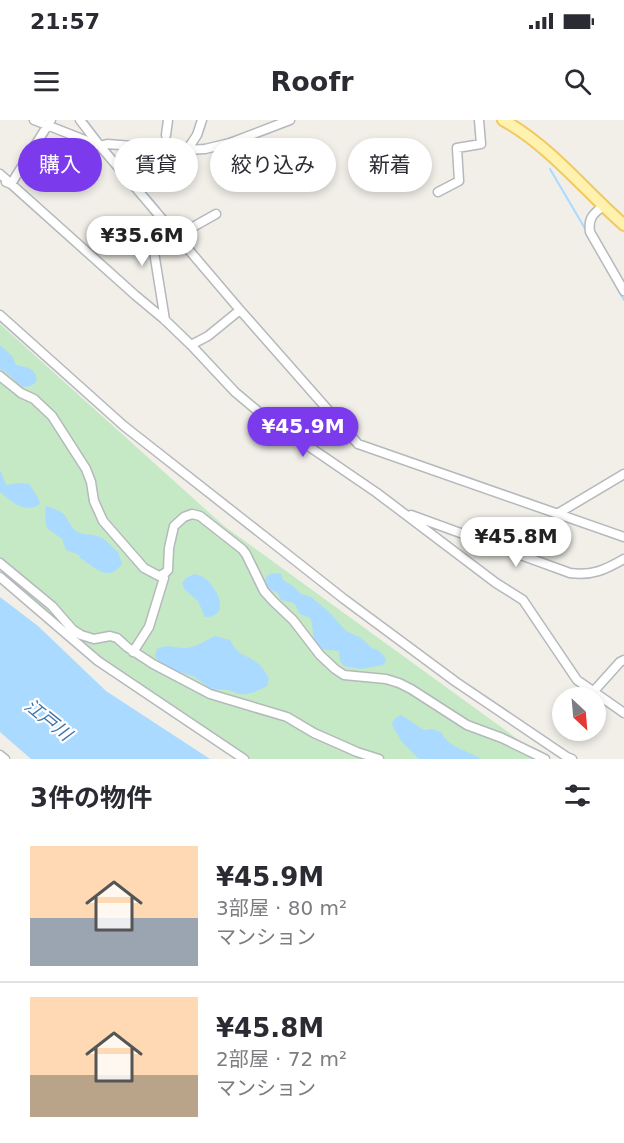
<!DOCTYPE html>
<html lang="ja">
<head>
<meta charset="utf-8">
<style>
  :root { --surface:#fff; --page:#f7f7f7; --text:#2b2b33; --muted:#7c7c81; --line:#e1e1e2; --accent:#7c3aed }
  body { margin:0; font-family:"DejaVu Sans","Noto Sans JP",sans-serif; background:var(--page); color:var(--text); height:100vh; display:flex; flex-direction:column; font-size:22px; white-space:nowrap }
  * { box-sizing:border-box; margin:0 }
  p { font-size:20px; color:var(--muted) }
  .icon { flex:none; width:33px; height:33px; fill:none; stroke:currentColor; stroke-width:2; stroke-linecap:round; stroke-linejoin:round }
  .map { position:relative; height:639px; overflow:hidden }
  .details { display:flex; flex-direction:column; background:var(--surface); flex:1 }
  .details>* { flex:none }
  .guide { position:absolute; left:18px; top:18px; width:588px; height:54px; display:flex; gap:12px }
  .needle { width:39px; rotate:154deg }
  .fabs { position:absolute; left:552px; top:567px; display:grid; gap:12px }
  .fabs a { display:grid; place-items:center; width:54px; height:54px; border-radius:50%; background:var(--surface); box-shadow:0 3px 9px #0003; font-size:30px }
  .price { position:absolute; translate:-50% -51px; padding:0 14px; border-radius:21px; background:#fff; color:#222; font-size:20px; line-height:39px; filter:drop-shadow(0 2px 3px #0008) }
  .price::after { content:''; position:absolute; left:50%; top:36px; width:18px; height:14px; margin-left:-9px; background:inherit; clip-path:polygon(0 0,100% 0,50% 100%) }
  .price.active { background:var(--accent); color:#fff }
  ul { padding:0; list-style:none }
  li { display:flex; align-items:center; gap:18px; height:150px; padding:0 30px }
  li+li { border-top:2px solid var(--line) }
  li span { display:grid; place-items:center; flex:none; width:168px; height:120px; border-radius:0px; color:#555 }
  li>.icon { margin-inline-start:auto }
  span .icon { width:72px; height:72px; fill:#fffc; stroke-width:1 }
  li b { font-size:26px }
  h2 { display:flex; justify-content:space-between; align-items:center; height:72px; padding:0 30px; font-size:26px }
  .pill { padding:0 21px; border-radius:27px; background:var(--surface); box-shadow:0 3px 9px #0003; font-size:21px; line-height:54px }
  .pill.active { background:var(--accent); color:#fff }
  .status { display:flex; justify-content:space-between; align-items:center; height:42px; padding:0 30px; background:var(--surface); direction:ltr }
  .status svg { height:16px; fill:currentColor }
  header { display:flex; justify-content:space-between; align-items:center; height:78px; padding:0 30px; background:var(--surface); font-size:27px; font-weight:800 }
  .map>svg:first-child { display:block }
  .green { fill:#c5e8c5 }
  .water { fill:#aadaff }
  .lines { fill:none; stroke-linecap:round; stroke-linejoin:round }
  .stream { stroke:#aadaff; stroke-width:2 }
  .minor-casing { stroke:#b5b8bc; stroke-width:11 }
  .major-casing { stroke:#f2c960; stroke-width:14 }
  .minor { stroke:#fff; stroke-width:8 }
  .major { stroke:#fff2af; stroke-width:10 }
  .labels { text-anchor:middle; stroke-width:4.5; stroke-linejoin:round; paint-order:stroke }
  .water-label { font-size:18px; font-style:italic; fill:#4174aa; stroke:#fff }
</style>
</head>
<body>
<div class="status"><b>21:57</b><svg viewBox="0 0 49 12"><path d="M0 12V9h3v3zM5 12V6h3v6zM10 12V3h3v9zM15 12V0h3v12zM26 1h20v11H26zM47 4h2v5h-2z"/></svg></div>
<header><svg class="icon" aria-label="menu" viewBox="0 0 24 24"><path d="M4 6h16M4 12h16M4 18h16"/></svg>Roofr<svg class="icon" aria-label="search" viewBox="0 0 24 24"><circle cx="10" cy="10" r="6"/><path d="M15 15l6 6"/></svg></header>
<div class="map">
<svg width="624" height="639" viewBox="0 0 624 639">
  <rect width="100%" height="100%" fill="#f1efe8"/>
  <path class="green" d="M0,204l224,202 321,233h-297l-152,-104 -96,-84z"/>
  <path class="water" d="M0,225l12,11 4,9c11,2 22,4 20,17l-5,4 -8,1c-9,-5 -13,-14 -23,-18z
    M0,350l6,15 15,-2 8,1 10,15 1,5c-15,10 -28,-2 -40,-12z
    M46,386c7,2 16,5 20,11 4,6 5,11 11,15 7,3 16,2 23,5 8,4 11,10 18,15l4,12c-14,19 -28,3 -42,-6l-1,-3 -13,-5 -4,-11 -15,-11 -2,-10z
    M272,453l9,1 2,6 10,6 8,8 10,3 18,15 17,19 15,7 11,10 6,2 6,6 2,5 -3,4 -22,4 -17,-3 -4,-5 -1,-10c-5,-1 -12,0 -16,-2 -13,-5 -8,-21 -13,-31l-10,-4c-7,-13 -4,-11 -19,-14l-3,-7 -11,-5 -3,-7 3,-5z
    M194,454c4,1 6,1 10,4 13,8 28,39 1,39l-7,-16 -13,-11 -3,-7 4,-5z
    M0,477l38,29 68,65 104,68h-179l-31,-27z
    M215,516l15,4c7,14 11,13 23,20 7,4 13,12 16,19l-2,7c-8,4 -20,11 -31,7 -3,-1 -5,-3 -8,-3 -7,-1 -12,1 -18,-2 -7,-4 -12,-10 -20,-13 -16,-5 -24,-4 -35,-19l2,-7c14,-6 16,0 30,-1 10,-1 19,-8 28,-12z
    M401,595l23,15 8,-1 9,3c9,17 24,17 40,27h-62l-17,-17 -10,-17c1,-5 5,-9 9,-10z"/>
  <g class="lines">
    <path class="stream" d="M86,0l17,22
      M106,26l53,62
      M550,49l37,63
      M612,159l12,21"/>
    <g class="minor-casing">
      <path id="minor" d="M34,0l66,26 7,-2 80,6 18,-1 25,-6 60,-23
        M80,0l20,26 75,88c-7,5 -19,9 -21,18l11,68
        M166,15l2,-15
        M187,30l10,-15 5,-15
        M0,54l135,121 30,25 26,25 44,47 25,21 117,80 119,90 27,17 54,80 47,33
        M6,62l5,2 40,-64
        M438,72l21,-11 -2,-33 24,-4 -2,-24
        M603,86c-10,8 -15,12 -13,26l34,59
        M174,115l3,1 63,74 118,134 266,93
        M177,116l39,-22
        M0,195l124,111 149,117 71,56 112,83 111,75 5,2
        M191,225l17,-9 32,-26
        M0,256l21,17 13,6 18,17 34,53 5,13 3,19 9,20 41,47 15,8 6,-3 3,-3 1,-22 5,-22 10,-9 8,-3 8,2 42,33 4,5 18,37 9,10 20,19 27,35 15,14 9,6 42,4 13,4 12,6 56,36 35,13 43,21
        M557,394l67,-40
        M411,395l159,58c22,3 35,-3 54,-14
        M0,443l52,43 21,24 8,5 13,4 16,-3 7,2 10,9 26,17 57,30 77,23 27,16 43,19 22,7
        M0,457l98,84 146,98
        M133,532l16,-25 15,-49 -1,-3
        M593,572l27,-30 4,-2
        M0,635l5,4"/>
    </g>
    <g class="major-casing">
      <path id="major" d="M503,0c47,26 81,70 121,105"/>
    </g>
    <use href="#minor" class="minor"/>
    <use href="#major" class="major"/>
  </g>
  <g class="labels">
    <g class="water-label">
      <text transform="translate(48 600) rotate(39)" y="6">江戸川</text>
    </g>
  </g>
</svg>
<div class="fabs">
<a><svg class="needle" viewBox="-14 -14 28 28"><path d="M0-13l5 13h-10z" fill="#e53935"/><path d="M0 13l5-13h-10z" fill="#7c7c81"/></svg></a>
</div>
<b class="price" style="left:142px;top:147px">¥35.6M</b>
<b class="price active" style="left:303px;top:338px">¥45.9M</b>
<b class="price" style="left:516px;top:448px">¥45.8M</b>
<div class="guide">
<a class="pill active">購入</a>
<a class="pill">賃貸</a>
<a class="pill">絞り込み</a>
<a class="pill">新着</a>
</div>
</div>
<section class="details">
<h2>3件の物件<svg class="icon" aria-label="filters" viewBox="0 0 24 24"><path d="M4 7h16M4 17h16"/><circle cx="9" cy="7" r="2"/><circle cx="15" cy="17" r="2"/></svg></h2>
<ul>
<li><span style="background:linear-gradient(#ffd9b3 60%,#9aa5b1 0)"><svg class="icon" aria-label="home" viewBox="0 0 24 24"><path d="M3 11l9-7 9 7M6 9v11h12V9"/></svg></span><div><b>¥45.9M</b><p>3部屋 · 80 m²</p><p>マンション</p></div></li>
<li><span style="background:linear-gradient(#ffd9b3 65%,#b9a48a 0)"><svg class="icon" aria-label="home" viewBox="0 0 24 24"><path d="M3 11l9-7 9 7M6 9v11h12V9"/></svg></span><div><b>¥45.8M</b><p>2部屋 · 72 m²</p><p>マンション</p></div></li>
</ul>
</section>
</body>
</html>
